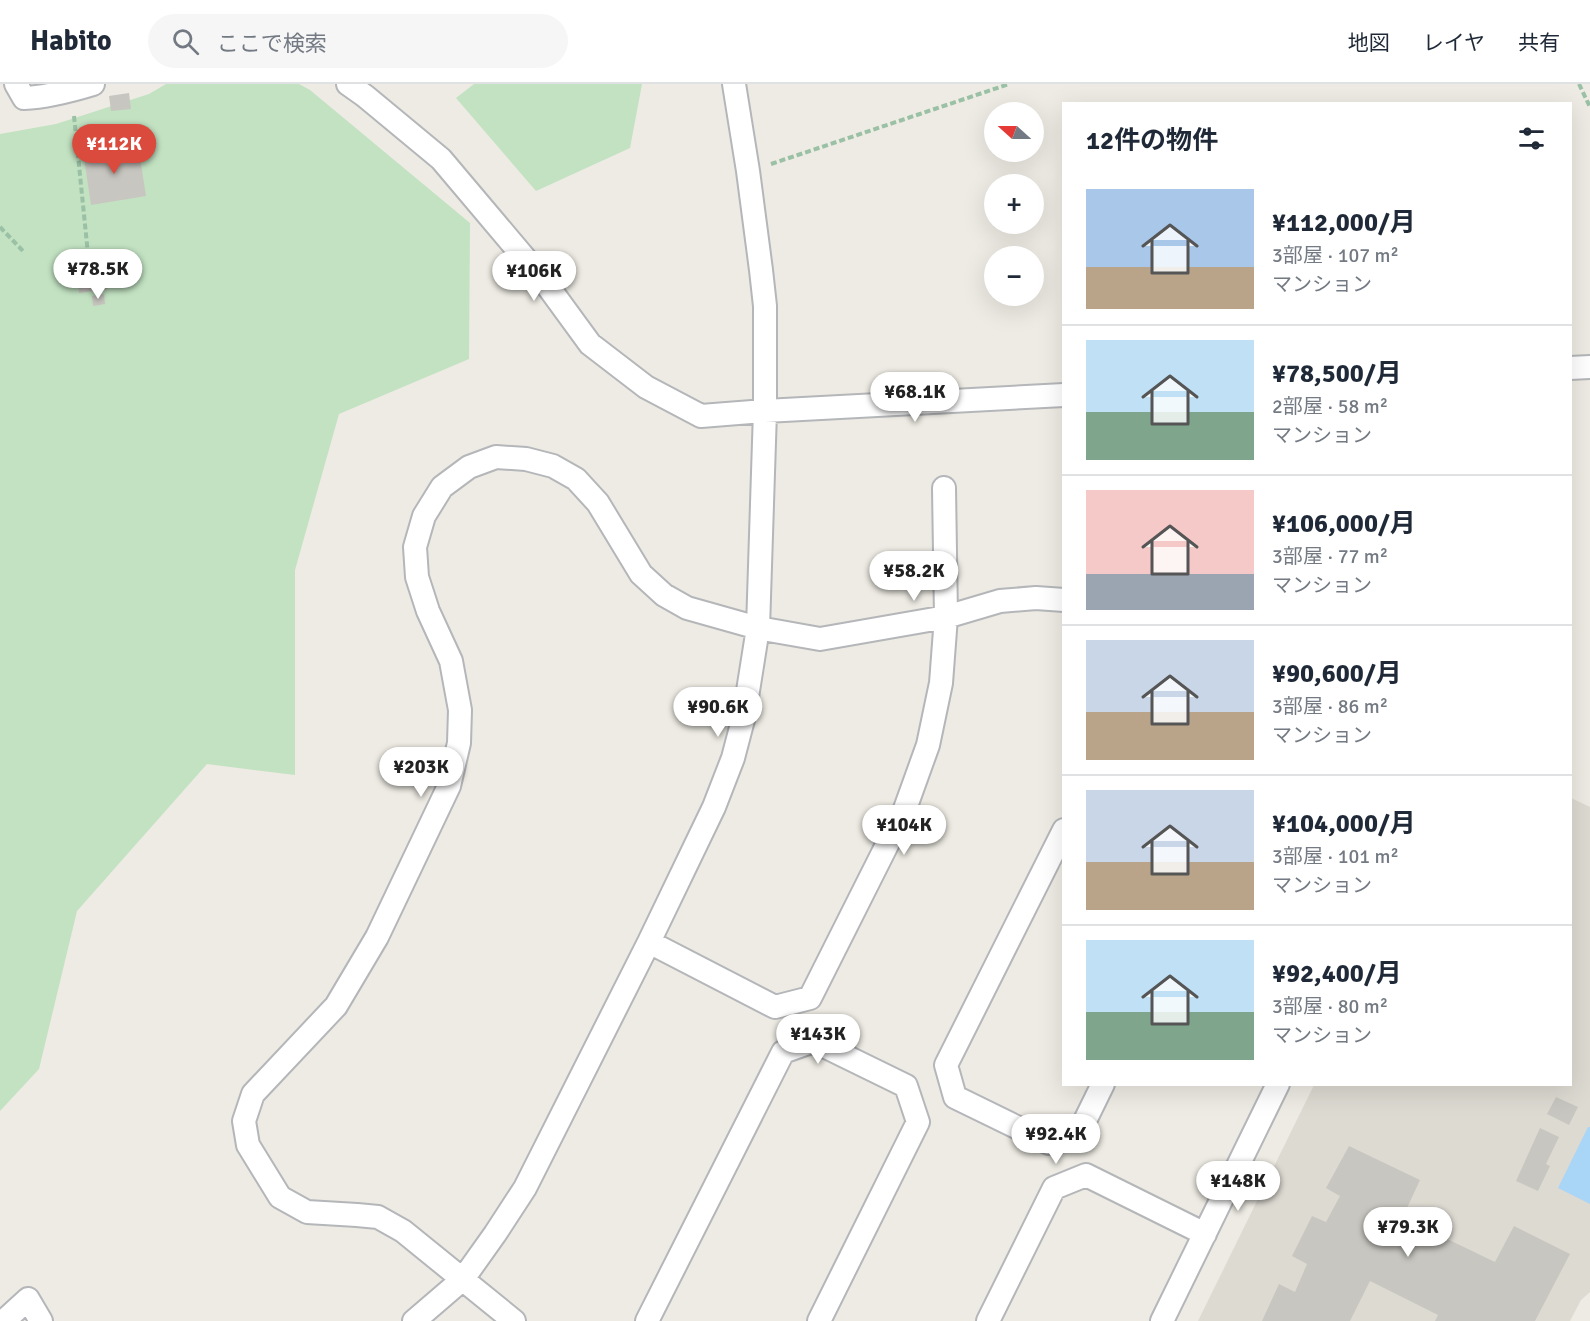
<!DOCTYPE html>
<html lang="ja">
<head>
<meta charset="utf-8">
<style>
  :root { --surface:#fff; --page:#f6f6f7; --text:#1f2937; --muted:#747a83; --line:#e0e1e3; --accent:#da4a3d }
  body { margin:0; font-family:Signika,"Noto Sans JP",sans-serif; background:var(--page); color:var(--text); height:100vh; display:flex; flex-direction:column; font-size:22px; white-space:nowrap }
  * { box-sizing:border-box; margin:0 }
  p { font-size:20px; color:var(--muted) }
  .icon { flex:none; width:33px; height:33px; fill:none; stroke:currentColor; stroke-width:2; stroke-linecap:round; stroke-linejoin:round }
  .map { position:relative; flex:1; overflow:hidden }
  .sheet { position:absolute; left:1062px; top:18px; width:510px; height:984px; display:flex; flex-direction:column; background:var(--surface); border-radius:0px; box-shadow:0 6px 24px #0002 }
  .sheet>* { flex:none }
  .needle { width:39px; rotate:291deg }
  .tools { position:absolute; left:984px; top:18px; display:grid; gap:12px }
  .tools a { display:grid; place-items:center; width:60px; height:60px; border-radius:50%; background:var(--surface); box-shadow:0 6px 24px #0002; font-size:30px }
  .price { position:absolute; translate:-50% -51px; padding:0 14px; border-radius:21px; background:#fff; color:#222; font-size:20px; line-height:39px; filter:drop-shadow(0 2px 3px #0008) }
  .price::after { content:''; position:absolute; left:50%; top:36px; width:18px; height:14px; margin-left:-9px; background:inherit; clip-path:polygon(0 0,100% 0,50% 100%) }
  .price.selected { background:var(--accent); color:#fff }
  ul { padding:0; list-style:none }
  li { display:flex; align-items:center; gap:18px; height:150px; padding:0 24px }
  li+li { border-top:2px solid var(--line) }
  li span { display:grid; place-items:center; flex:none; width:168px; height:120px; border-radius:0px; color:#555 }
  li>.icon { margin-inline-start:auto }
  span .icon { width:72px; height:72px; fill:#fffc; stroke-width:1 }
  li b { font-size:26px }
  h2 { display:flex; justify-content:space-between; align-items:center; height:72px; padding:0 24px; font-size:26px }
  header { display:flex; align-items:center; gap:36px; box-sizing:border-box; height:84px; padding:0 30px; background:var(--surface); border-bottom:2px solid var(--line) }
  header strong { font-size:28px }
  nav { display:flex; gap:33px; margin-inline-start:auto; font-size:21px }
  .search { width:420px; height:54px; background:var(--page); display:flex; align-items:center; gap:15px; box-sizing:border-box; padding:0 21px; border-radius:33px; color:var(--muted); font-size:22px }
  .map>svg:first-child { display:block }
  .education { fill:#dddad2 }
  .green { fill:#c2e2c2 }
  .water { fill:#a9d5f7 }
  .building { fill:#c8c6c0 }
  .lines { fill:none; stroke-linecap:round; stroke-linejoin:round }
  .street-casing { stroke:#b4b6b9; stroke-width:26 }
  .path { stroke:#9ac0a5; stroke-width:4; stroke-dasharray:6 3; stroke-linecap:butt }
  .street { stroke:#fff; stroke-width:22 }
</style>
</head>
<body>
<header>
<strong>Habito</strong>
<div class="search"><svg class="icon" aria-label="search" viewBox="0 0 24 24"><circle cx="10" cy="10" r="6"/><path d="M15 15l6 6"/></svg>ここで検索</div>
<nav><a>地図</a><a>レイヤ</a><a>共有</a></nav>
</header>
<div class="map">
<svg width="1590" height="1237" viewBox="0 0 1590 1237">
  <rect width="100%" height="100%" fill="#edebe3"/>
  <path class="education" d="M1571,714l19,9v485l-9,8 -11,21h-372l116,-236 256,-1z"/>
  <path class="green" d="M166,0h133l11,6 160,133 -1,136 -130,55 -44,156v205l-88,-11 -130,147 -38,158 -39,42v-977l56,-10 93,-30z
    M474,0h168l-12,64 -94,43 -80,-93z"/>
  <path class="water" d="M1588,1043h2v77l-32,-16z"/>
  <path class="building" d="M129,9l2,16 -20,2 -2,-15z
    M120,59l2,11 17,-3 7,45 -55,9 -7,-47 15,-2 -2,-10z
    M105,183l3,22 -29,4 -3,-22z
    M104,210l1,10 -12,2 -1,-10z
    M1556,1013l22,10 -9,18 -22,-11z
    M1540,1044l19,9 -13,27 4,2 -12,25 -22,-10z
    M1349,1062l71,34 -13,28 41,20 -5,9 52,25 19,-36 56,28 -35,67h-100l3,-6 -68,-34 -20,40h-88l17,-37 16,8 12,-28 -15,-8 20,-40 14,6 14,-26 -14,-8z"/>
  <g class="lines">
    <g class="street-casing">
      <path id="street" d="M16,0l8,14c24,-1 46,-7 69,-14
        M348,0l17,12 76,63 103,122 46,63 56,43 55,29 64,-5 299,-16
        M1570,284l20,-1
        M1064,746l-118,235 9,32 94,46 30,-10 24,-49
        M649,858l126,65 35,-9 95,-189 23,-64 13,-62 5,-66 -2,-129
        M4,1237l24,-22 13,22
        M414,1237l49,-42 32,-45 30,-46 124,-246 65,-135 19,-49 11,-42 14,-88 7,-217v-105l-4,-36 -13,-99 -14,-87
        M514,1237l-111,-90 -25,-14 -21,-2 -50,-3 -27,-15 -32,-52 -4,-24 9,-27 83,-88 41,-69 72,-151 10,-43 1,-33 -9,-49 -23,-50 -11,-34 -2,-30 9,-31 18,-29 27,-20 27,-10 30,2 27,7 23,13 22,24 43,71 23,21 23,13 71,20 62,11 126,-22 54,-16 36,-3 28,2
        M647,1237l136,-269 31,-11 92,45 12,36 -99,199
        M988,1237l66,-133 32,-13 119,59
        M1162,1237l116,-237"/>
    </g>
    <path class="path" d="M1579,0l11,23
      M74,32l15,148
      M771,80l238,-80
      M0,143l23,24"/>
    <use href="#street" class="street"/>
  </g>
</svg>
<div class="tools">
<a><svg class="needle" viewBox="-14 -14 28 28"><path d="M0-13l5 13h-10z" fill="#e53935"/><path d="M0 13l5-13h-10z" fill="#747a83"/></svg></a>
<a>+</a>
<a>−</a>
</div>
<b class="price selected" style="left:114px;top:91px">¥112K</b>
<b class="price" style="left:98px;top:216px">¥78.5K</b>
<b class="price" style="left:534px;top:218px">¥106K</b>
<b class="price" style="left:915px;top:339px">¥68.1K</b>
<b class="price" style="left:914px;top:518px">¥58.2K</b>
<b class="price" style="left:718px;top:654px">¥90.6K</b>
<b class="price" style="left:421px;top:714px">¥203K</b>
<b class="price" style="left:904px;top:772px">¥104K</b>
<b class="price" style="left:818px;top:981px">¥143K</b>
<b class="price" style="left:1056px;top:1081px">¥92.4K</b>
<b class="price" style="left:1238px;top:1128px">¥148K</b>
<b class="price" style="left:1408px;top:1174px">¥79.3K</b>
<section class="sheet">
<h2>12件の物件<svg class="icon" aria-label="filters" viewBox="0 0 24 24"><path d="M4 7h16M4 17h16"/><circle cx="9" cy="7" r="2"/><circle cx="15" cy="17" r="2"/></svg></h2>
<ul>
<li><span style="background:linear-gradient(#a9c7e8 65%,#b9a48a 0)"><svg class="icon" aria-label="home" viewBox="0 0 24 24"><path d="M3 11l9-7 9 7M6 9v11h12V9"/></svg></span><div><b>¥112,000/月</b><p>3部屋 · 107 m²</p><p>マンション</p></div></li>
<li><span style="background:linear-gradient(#bfe0f5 60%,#7fa58c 0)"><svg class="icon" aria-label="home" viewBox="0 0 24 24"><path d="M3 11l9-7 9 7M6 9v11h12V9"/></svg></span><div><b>¥78,500/月</b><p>2部屋 · 58 m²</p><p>マンション</p></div></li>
<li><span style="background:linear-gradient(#f6c9c9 70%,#9aa5b1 0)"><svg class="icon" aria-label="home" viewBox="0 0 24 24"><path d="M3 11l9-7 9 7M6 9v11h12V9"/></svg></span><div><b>¥106,000/月</b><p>3部屋 · 77 m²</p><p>マンション</p></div></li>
<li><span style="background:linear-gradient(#c9d6e8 60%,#b9a48a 0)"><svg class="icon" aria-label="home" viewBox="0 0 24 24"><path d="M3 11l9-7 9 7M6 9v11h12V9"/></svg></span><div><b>¥90,600/月</b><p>3部屋 · 86 m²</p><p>マンション</p></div></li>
<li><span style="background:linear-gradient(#c9d6e8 60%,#b9a48a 0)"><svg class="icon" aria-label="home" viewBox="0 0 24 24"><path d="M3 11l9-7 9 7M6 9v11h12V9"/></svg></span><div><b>¥104,000/月</b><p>3部屋 · 101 m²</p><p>マンション</p></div></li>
<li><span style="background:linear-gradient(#bfe0f5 60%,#7fa58c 0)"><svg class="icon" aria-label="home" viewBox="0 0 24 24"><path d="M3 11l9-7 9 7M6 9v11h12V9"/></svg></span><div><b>¥92,400/月</b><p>3部屋 · 80 m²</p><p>マンション</p></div></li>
</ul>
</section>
</div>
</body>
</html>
